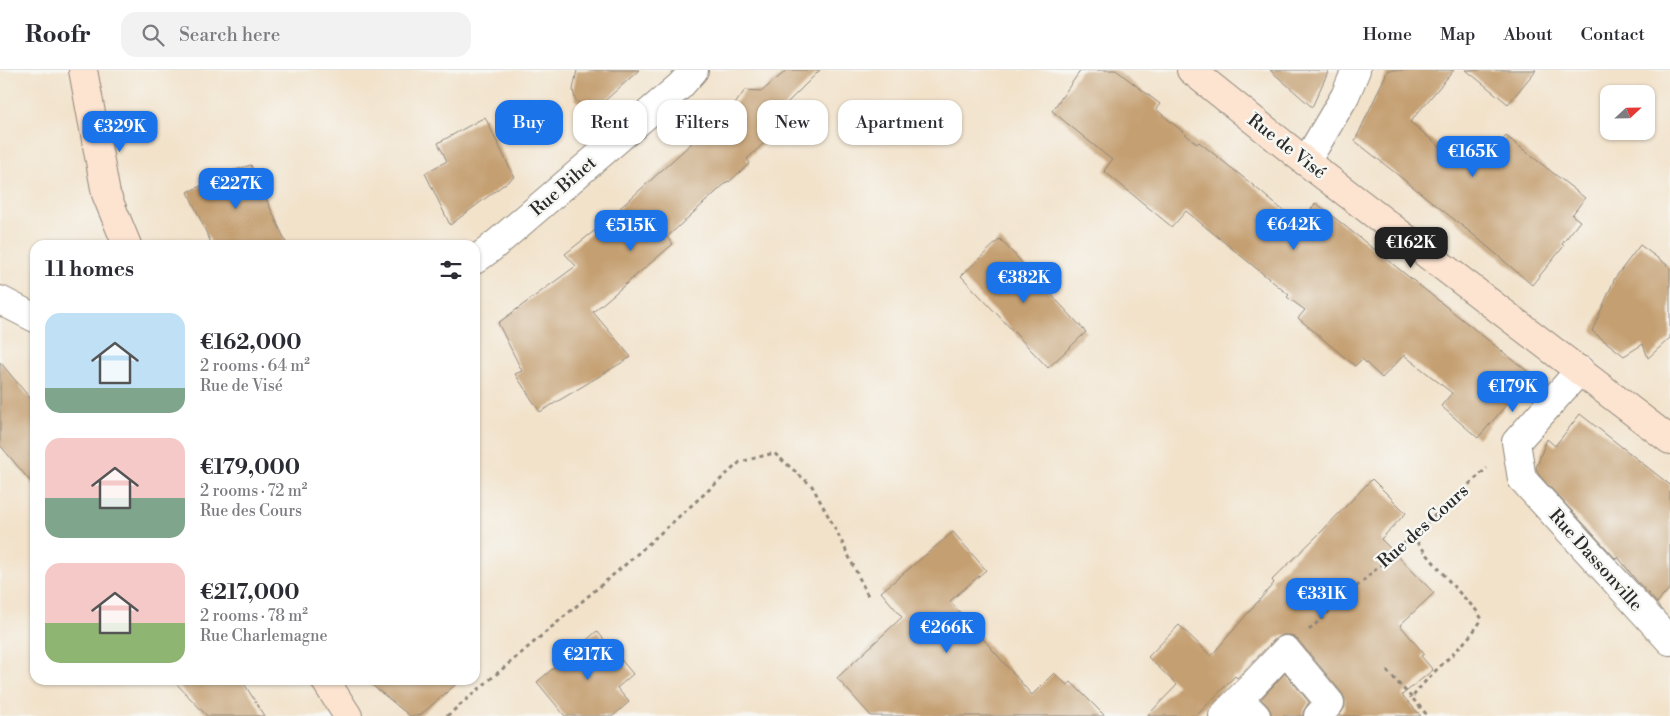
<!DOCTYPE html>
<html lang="en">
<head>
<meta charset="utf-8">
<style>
  :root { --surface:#fff; --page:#f2f2f3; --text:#2b2b33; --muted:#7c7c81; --line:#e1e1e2; --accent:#1a73e8 }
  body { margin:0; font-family:"Libre Bodoni",serif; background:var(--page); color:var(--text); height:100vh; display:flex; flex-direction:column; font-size:19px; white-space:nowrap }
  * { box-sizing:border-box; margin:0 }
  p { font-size:16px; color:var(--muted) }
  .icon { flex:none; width:28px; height:28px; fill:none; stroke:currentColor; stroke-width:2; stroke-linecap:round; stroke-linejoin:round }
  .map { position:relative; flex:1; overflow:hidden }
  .details { position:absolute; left:30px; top:170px; width:450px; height:445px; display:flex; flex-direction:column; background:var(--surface); border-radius:15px; box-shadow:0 1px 4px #0004 }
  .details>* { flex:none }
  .hud { position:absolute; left:495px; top:30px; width:475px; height:45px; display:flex; gap:10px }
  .needle { width:32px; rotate:68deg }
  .buttons { position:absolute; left:1600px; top:15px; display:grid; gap:10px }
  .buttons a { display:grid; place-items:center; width:55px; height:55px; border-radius:10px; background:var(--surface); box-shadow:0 1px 4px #0004; font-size:25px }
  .price { position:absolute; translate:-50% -42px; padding:0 11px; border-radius:10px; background:var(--accent); color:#fff; font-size:16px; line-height:32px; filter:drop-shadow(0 1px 2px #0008) }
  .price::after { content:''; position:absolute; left:50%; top:30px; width:15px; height:11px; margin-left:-8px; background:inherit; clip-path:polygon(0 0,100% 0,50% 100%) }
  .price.active { background:#222; color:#fff }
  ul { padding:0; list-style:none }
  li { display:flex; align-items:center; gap:15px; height:125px; padding:0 15px }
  li span { display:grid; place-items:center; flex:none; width:140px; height:100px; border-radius:15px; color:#555 }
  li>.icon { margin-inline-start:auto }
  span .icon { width:60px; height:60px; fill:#fffc; stroke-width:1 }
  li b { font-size:21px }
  h2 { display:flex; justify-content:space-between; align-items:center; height:60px; padding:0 15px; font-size:21px }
  .chip { padding:0 18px; border-radius:15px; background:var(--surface); box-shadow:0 1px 4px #0004; font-size:18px; line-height:45px }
  .chip.active { background:var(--accent); color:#fff }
  header { display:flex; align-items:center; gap:30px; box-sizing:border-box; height:70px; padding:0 25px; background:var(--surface); border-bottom:1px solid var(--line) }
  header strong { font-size:24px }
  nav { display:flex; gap:28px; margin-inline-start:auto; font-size:18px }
  .search { width:350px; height:45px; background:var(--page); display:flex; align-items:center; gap:12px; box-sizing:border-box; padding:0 18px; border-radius:15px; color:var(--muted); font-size:19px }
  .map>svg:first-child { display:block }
  .building { fill:#c49f71 }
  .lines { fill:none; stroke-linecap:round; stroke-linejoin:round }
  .street-casing { stroke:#8e867a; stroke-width:30 }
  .secondary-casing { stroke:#8e867a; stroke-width:30 }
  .path { stroke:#8e867a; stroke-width:3; stroke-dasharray:4 4; stroke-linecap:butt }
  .street { stroke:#fff; stroke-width:28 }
  .secondary { stroke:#fde4d1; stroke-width:28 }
  .labels { text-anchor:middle; stroke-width:5; stroke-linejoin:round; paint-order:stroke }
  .street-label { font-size:18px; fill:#2b2b2b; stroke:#f6f6f2 }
</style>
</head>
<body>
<header>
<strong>Roofr</strong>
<div class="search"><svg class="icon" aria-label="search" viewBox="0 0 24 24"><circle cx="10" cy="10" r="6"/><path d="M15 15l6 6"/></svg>Search here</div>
<nav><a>Home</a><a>Map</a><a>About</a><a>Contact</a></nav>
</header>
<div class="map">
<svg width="1670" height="646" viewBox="0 0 1670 646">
  <rect width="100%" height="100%" fill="#f6f6f2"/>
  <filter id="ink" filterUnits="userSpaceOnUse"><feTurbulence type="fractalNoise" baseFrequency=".02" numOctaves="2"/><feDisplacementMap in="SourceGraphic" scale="10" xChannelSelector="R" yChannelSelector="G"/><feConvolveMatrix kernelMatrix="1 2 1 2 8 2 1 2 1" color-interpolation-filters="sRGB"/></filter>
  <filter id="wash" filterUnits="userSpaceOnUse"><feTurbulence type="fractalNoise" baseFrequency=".0096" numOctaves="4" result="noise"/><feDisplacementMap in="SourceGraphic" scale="20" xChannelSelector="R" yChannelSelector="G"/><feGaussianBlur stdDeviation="1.12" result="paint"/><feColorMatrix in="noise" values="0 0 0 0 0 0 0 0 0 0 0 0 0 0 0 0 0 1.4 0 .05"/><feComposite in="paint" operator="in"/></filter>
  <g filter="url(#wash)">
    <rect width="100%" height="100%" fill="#f2e2ca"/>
    <g id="blocks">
      <path class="building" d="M577,0h62l-41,37 -17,-2 -6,-6 -2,-9z
        M787,0h33l-63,63 8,9 -18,17 3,4 -21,19 -1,-1 -61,56 6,7 -80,68 38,45 -91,55 -25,-38 7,-3 -24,-48 78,-57 -11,-12 33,-26 96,-87 1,1 38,-35 12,-17 17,1z
        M1081,0h35l44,34 -4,5 41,35 2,-2 50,40 50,42 17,-21 216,172 -54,63 -37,-32 11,-13 -48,-38 -22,23 -20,-19 -7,7 -57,-48 7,-8 -18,-13 2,-2 -103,-84 -14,16 -68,-56 8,-11 -60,-49z
        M1270,0h59l-17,37z
        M1388,0h66l-44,52 49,40 13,-17 15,13 19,-22 79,62 -13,17 8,6 -18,23 2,2 -32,39 -57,-49 -120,-95z
        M1466,0h70l-28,34z
        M485,47l29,60 -64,48 -25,-52 22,-12 -9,-18z
        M251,95l36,80h-75l-24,-53 19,-9 1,-5z
        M1000,169l86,93 -38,36 -87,-92z
        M1640,175l30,22v71l-22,20 -5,-14 -19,12 -32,-25 23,-53z
        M0,292l35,42v83l-35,-42z
        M1580,344l90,71v103l-13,15 -22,-24 -17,-22 -2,2 -77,-84 -3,-7 11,-29 8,7z
        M1372,409l34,34 -25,26 53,54 -34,32 24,29 -3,2 12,14 -31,25 19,21h-82l6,-9v-8l-3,-6 -44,-53 -7,-5h-8l-8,4 -38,39 -2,-2 -39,40h-49l30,-31 -29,-28 31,-32 32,31 63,-73 -2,-3 49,-48z
        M953,462l33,38 -36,31 82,94 22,-22 13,12 4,-3 34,34h-234l-34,-38 65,-61 -21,-25z
        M597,561l36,43 -16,14 12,14 -16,14h-48l-28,-34z
        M1285,603l24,29 -6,10v4h-32v-4l-4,-7 -6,-6z
        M173,610h69l22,36h-57z
        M366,610h95l-42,36h-9z"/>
    </g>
  </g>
  <g filter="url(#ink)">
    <use href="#blocks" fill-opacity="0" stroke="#8e867a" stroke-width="1"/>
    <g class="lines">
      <g class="street-casing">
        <path id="street" d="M1306,92l39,-66 11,-26
          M475,190l15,-11 190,-163 14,-16
          M0,230l35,18
          M1580,300l-64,72 6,37 148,162
          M1239,629l17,17
          M1223,646l63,-66 44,53 -12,13"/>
      </g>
      <g class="secondary-casing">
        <path id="secondary" d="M83,0l23,124 21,51
          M1191,0l115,92 364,278
          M325,610l23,36"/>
      </g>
      <path class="path" d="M1412,466l42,51 22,23 6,9c-18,30 -50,50 -70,79l16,18
        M1309,560l178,-162
        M1387,601l25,27
        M447,646l179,-152 114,-102 34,-9 38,33 26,48 30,62"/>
      <use href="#street" class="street"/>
      <use href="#secondary" class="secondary"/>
    </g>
  </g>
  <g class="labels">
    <g class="street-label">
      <text transform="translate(1287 76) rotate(38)" y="6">Rue de Visé</text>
      <text transform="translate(563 116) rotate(-41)" y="6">Rue Bihet</text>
      <text transform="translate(1423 456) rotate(-42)" y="6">Rue des Cours</text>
      <text transform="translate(1596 490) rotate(48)" y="6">Rue Dassonville</text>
    </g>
  </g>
</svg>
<div class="buttons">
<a><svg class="needle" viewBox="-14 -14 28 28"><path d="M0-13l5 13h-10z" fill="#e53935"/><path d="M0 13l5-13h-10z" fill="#7c7c81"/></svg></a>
</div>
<b class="price" style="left:120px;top:83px">€329K</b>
<b class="price" style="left:1473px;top:108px">€165K</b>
<b class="price" style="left:236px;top:140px">€227K</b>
<b class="price" style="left:1294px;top:181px">€642K</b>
<b class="price" style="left:631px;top:182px">€515K</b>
<b class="price active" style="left:1411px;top:199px">€162K</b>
<b class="price" style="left:1024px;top:234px">€382K</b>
<b class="price" style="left:1513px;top:343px">€179K</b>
<b class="price" style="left:1322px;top:550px">€331K</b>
<b class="price" style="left:947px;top:584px">€266K</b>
<b class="price" style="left:588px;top:611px">€217K</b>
<div class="hud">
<a class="chip active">Buy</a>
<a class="chip">Rent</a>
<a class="chip">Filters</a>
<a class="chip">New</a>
<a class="chip">Apartment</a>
</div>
<section class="details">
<h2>11 homes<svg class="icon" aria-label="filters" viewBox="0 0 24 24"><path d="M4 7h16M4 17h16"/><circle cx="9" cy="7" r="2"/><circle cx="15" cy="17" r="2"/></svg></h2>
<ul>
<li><span style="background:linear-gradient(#bfe0f5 75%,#7fa58c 0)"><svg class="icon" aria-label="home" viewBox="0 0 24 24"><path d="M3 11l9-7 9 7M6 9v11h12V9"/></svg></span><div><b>€162,000</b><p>2 rooms · 64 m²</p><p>Rue de Visé</p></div></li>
<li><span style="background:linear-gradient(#f6c9c9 60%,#7fa58c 0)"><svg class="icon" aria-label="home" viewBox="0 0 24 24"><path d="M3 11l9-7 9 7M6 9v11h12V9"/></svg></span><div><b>€179,000</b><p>2 rooms · 72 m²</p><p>Rue des Cours</p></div></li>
<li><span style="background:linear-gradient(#f6c9c9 60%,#8fb573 0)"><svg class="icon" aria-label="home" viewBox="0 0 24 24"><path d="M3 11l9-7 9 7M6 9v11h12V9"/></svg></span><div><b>€217,000</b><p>2 rooms · 78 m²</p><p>Rue Charlemagne</p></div></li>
</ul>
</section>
</div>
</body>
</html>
